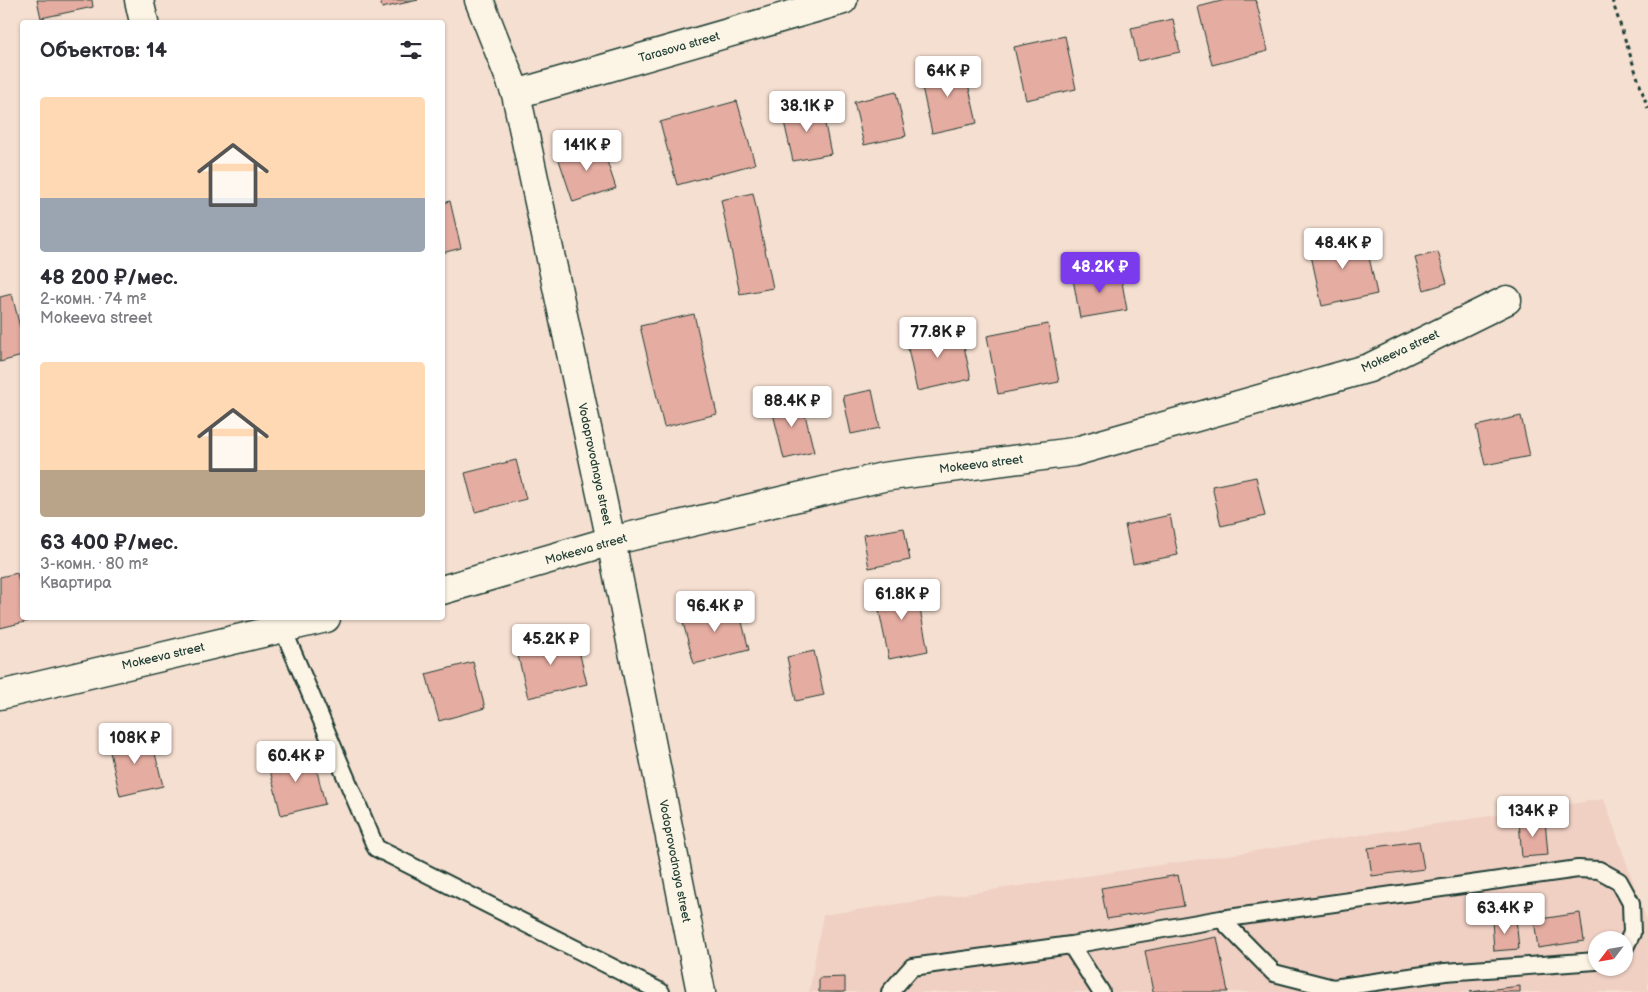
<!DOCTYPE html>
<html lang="ru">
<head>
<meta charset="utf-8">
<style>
  :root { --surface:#fff; --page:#f2f2f3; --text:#2b2b33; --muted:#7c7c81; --accent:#7c3aed }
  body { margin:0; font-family:"Balsamiq Sans",sans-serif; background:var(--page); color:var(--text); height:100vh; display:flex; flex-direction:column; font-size:19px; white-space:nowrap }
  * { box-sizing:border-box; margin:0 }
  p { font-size:16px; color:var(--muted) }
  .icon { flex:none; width:28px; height:28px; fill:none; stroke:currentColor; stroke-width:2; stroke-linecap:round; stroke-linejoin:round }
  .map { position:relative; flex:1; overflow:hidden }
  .panel { position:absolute; left:20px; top:20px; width:425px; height:600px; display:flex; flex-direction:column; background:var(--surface); border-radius:5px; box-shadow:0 1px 4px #0004 }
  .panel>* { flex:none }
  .needle { width:32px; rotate:239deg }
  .buttons { position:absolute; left:1588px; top:931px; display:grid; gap:10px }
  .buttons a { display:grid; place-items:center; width:45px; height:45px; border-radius:50%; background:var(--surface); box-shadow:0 1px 4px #0004; font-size:25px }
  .price { position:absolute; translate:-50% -42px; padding:0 11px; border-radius:5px; background:#fff; color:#222; font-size:16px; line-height:32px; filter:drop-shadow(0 1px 2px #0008) }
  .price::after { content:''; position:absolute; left:50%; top:30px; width:15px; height:11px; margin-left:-8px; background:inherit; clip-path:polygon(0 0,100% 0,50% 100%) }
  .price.on { background:var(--accent); color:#fff }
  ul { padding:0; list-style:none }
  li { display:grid; align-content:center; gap:10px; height:265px; padding:0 20px }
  li span { display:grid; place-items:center; height:155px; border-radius:5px; color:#555 }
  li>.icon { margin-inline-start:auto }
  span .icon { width:90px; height:90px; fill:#fffc; stroke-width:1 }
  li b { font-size:21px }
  h2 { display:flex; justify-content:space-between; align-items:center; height:60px; padding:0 20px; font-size:21px }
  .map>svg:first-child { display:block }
  .built { fill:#f0d0c3; fill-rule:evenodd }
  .building { fill:#e5aca1; stroke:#1f3d34 }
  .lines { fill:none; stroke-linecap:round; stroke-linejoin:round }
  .lane-casing { stroke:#1f3d34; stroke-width:20 }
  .street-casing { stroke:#1f3d34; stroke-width:31 }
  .path { stroke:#1f3d34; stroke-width:3; stroke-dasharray:4 4; stroke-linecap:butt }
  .lane { stroke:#fcf5e5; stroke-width:16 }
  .street { stroke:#fcf5e5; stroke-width:28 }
  .labels { text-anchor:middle; stroke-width:4; stroke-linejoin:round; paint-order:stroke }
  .street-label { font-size:12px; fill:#1f3d34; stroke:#fcf5e5 }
</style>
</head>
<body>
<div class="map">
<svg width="1648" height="992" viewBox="0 0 1648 992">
  <rect width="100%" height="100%" fill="#f5dfd1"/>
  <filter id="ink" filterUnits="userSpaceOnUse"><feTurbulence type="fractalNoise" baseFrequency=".02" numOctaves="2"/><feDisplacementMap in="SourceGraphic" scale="10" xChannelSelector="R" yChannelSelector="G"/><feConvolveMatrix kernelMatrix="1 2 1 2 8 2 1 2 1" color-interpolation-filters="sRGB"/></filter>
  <g filter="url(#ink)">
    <path class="built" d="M1604,799l44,125v68h-839l14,-77zM1596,940h28v28h-28z"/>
    <path class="building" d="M37,0h55l1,7 -52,11z
      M380,0h38l-36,8z
      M1225,0h31l12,51 -56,14 -14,-58z
      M1173,19l7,33 -42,9 -7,-33z
      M1065,36l11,53 -50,11 -12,-53z
      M963,62l14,61 -45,10 -13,-60z
      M896,92l10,44 -42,9 -10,-43z
      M737,101l18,63 -78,21 -17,-63z
      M821,104l10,50 -38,7 -11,-48z
      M601,143l15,45 -43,14 -15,-45z
      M753,193l20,95 -33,6 -19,-94z
      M450,201l11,47 -19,5v-50z
      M1364,234l13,60 -55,12 -13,-60z
      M1438,252l9,31 -23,7 -9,-32z
      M1120,271l7,39 -47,8 -7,-39z
      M12,294l10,42v20l-22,6v-65z
      M694,314l23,100 -53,13 -24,-101z
      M1048,324l11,58 -61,12 -11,-58z
      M960,328l11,51 -54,12 -11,-52z
      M872,390l8,38 -29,6 -8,-38z
      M801,398l13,54 -30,7 -13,-54z
      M1521,416l9,40 -45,9 -9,-39z
      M516,460l10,39 -51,13 -10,-39z
      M1256,477l9,39 -44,10 -9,-40z
      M1170,515l8,40 -45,9 -8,-39z
      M904,528l6,32 -41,8 -6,-33z
      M17,573l5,22v23h6l1,3 -29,7v-51z
      M915,583l13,68 -39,8 -14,-68z
      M737,602l12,48 -55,14 -13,-49z
      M575,634l12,50 -59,14 -12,-51z
      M814,651l10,44 -28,6 -9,-44z
      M473,662l12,46 -46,13 -13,-47z
      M150,733l13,53 -43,10 -12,-53z
      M312,751l13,53 -44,11 -13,-53z
      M1545,820l3,35 -26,2 -3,-35z
      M1419,841l5,28 -52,7 -4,-28z
      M1178,875l6,31 -77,13 -6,-31z
      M1580,913l4,28 -46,7 -4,-28z
      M1516,918l3,31 -25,2 -2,-31z
      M1217,937l11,55h-75l-8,-41z
      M845,977v15h-26v-14z
      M1520,986v6h-50z"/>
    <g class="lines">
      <g class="lane-casing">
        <path id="lane" d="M282,627l94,221 285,144
          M1221,919l53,54 59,15 112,-16 151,-11
          M1071,945l30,47
          M890,992l22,-25 159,-22 150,-26 357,-50 21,1 20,11 12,22 1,30 -8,16"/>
      </g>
      <g class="street-casing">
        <path id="street" d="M139,0l5,22
          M479,0l37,94 95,447 90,451
          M516,94l327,-94
          M442,590l169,-49 272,-64 190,-25 296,-84 138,-68
          M0,695l326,-77"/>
      </g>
      <path class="path" d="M1612,0l36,109"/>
      <use href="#lane" class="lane"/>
      <use href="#street" class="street"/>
    </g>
  </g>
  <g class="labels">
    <g class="street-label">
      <text transform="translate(679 47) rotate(-16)" y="4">Tarasova street</text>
      <text transform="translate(1400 351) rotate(-25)" y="4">Mokeeva street</text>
      <text transform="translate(595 464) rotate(78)" y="4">Vodoprovodnaya street</text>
      <text transform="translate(981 464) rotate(-7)" y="4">Mokeeva street</text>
      <text transform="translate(586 549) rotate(-16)" y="4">Mokeeva street</text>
      <text transform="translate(163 656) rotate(-13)" y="4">Mokeeva street</text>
      <text transform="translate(675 861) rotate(79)" y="4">Vodoprovodnaya street</text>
    </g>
  </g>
</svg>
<div class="buttons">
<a><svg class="needle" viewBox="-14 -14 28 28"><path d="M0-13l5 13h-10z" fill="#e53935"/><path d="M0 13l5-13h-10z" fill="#7c7c81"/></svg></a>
</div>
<b class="price" style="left:948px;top:98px">64K ₽</b>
<b class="price" style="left:807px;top:133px">38.1K ₽</b>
<b class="price" style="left:587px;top:172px">141K ₽</b>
<b class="price" style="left:1343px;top:270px">48.4K ₽</b>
<b class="price on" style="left:1100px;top:294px">48.2K ₽</b>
<b class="price" style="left:938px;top:359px">77.8K ₽</b>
<b class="price" style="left:792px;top:428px">88.4K ₽</b>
<b class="price" style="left:902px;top:621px">61.8K ₽</b>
<b class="price" style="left:715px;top:633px">96.4K ₽</b>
<b class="price" style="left:551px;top:666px">45.2K ₽</b>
<b class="price" style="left:135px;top:765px">108K ₽</b>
<b class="price" style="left:296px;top:783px">60.4K ₽</b>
<b class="price" style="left:1533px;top:838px">134K ₽</b>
<b class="price" style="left:1505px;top:935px">63.4K ₽</b>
<section class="panel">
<h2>Объектов: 14<svg class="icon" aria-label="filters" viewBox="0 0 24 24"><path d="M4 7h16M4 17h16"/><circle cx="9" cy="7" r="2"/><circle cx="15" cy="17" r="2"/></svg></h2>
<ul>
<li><span style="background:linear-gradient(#ffd9b3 65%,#9aa5b1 0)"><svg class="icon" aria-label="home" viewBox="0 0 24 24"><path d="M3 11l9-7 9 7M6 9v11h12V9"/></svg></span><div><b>48 200 ₽/мес.</b><p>2-комн. · 74 m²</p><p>Mokeeva street</p></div></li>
<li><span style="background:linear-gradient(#ffd9b3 70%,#b9a48a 0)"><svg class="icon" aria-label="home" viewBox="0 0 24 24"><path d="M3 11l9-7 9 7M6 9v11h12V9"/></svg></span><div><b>63 400 ₽/мес.</b><p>3-комн. · 80 m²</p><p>Квартира</p></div></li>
</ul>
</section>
</div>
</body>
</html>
